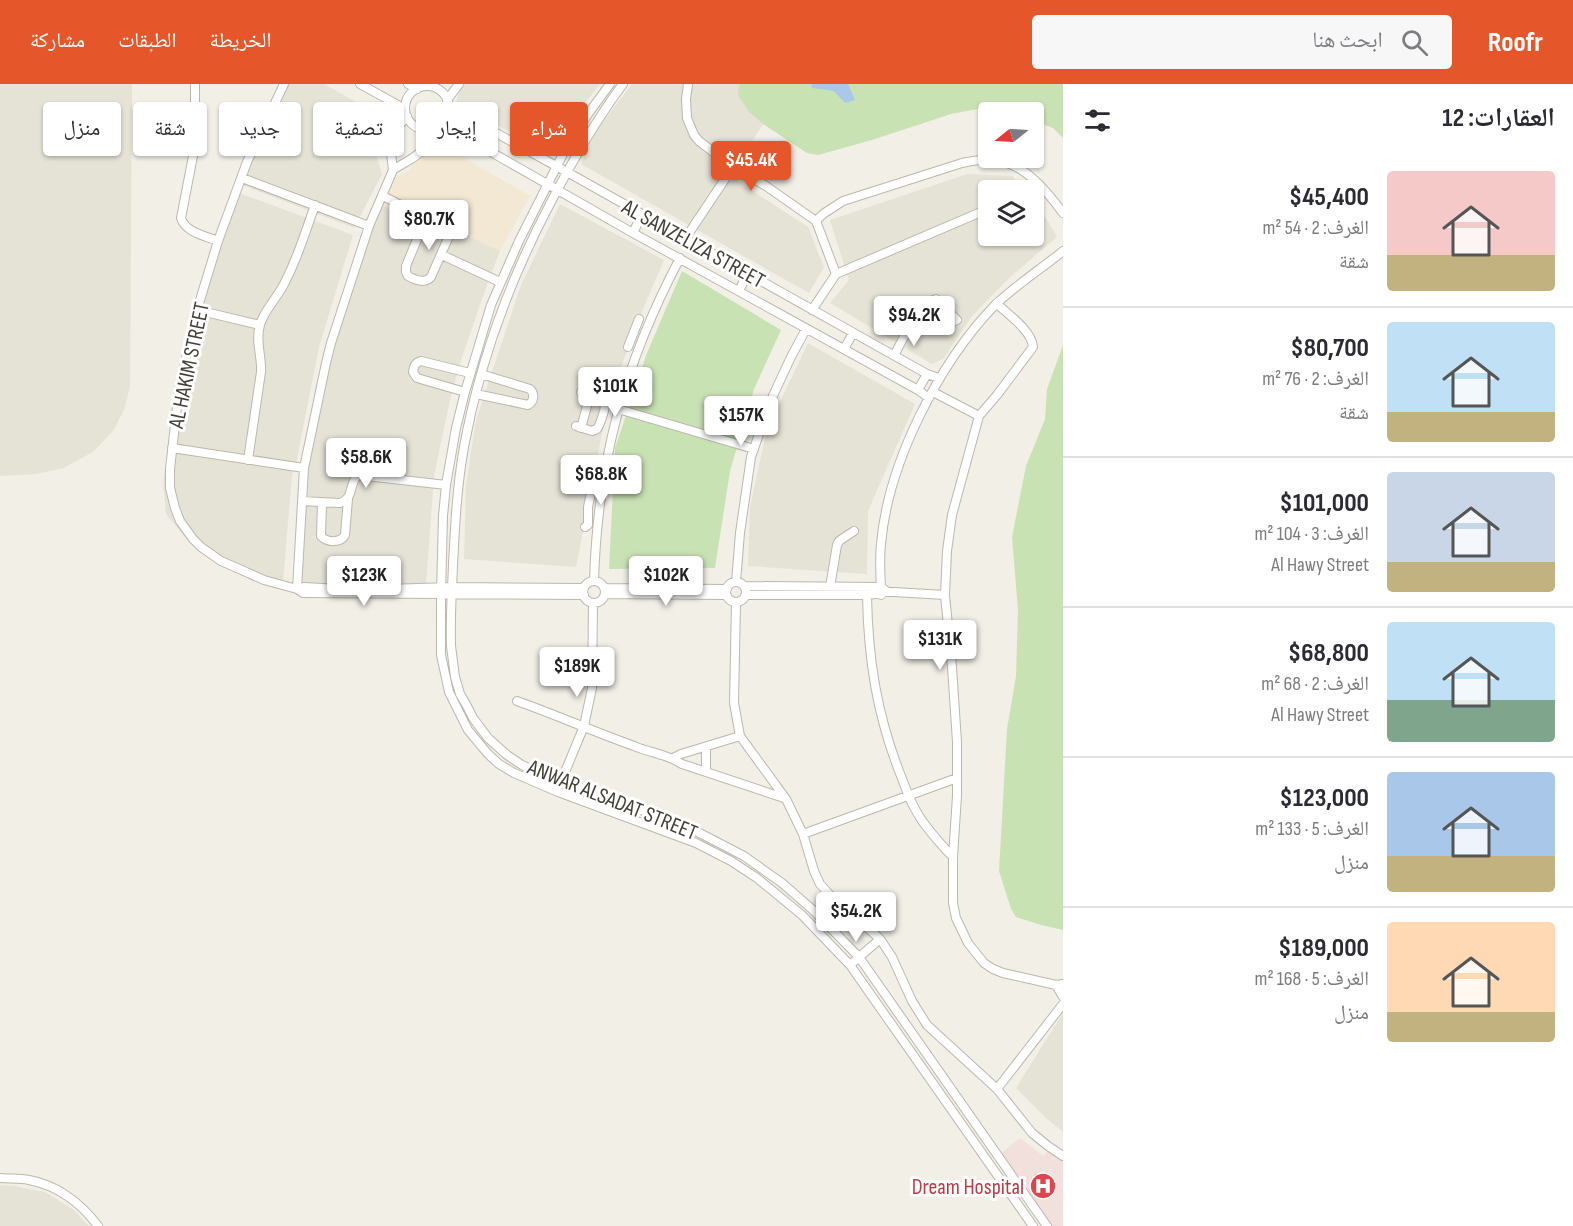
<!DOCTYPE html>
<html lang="ar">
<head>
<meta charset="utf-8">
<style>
  :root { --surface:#fff; --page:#f7f7f7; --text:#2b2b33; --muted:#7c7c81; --line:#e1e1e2; --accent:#e5572b }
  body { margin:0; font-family:"Sofia Sans Condensed","Noto Naskh Arabic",sans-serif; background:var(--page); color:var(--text); direction:rtl; height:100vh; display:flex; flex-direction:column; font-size:22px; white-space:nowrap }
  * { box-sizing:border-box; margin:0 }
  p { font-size:20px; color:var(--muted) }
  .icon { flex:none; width:33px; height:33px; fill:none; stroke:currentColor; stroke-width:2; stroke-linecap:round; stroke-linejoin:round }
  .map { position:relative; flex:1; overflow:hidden; direction:ltr }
  .side { display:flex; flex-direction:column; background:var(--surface); width:510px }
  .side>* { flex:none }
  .guide { position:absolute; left:18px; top:18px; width:570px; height:54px; direction:rtl; display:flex; gap:12px }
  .needle { width:39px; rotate:252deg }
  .tools { position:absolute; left:978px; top:18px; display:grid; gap:12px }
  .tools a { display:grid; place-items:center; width:66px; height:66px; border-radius:6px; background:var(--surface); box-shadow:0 2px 4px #0004; font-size:30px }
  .price { position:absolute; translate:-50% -51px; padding:0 14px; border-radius:6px; background:#fff; color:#222; font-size:20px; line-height:39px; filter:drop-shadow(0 2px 3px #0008) }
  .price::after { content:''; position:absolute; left:50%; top:36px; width:18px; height:14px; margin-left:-9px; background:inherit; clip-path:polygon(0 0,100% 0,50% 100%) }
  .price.active { background:var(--accent); color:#fff }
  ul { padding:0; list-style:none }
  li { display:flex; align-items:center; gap:18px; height:150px; padding:0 18px }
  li+li { border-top:2px solid var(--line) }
  li span { display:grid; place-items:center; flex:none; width:168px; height:120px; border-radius:6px; color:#555 }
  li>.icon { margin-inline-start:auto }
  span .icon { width:72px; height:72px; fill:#fffc; stroke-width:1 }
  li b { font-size:26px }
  h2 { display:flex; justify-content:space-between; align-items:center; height:72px; padding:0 18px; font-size:26px }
  .pill { padding:0 21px; border-radius:6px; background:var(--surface); box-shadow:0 2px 4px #0004; font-size:21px; line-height:54px }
  .pill.active { background:var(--accent); color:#fff }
  header { display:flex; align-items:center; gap:36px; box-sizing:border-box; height:84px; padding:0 30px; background:var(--accent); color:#fff }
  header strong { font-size:28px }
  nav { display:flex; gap:33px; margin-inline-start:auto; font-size:21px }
  .search { width:420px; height:54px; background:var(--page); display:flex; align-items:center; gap:15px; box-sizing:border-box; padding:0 21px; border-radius:6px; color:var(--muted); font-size:22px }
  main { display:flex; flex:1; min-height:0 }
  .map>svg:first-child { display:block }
  .residential { fill:#e5e2d6 }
  .commercial { fill:#f2e8d4 }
  .medical { fill:#f1e0dc }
  .green { fill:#c9e2b4 }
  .water { fill:#a9c9e9 }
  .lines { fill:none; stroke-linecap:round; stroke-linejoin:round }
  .minor-casing { stroke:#bcb8ab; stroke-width:10 }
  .minor { stroke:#fff; stroke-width:8 }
  .labels { text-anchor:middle; stroke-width:6; stroke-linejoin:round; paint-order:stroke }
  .street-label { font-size:22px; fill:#444037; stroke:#fff }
  .health-label { font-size:22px; fill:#be3a42; stroke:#fff; text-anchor:end }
</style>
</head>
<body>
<header>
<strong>Roofr</strong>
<div class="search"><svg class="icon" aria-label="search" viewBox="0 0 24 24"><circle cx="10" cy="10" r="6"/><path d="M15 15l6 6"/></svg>ابحث هنا</div>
<nav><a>الخريطة</a><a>الطبقات</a><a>مشاركة</a></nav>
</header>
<main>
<section class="side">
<h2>العقارات: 12<svg class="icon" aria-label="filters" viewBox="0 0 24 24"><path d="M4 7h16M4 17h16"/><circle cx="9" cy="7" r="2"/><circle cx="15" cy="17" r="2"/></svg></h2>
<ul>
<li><span style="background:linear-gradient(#f6c9c9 70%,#c2b280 0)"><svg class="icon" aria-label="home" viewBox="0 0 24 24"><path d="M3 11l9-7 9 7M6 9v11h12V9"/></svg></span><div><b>$45,400</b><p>الغرف: 2 · 54 m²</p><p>شقة</p></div></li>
<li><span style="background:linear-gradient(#bfe0f5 75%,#c2b280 0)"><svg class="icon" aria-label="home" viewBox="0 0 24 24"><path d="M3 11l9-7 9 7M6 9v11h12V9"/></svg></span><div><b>$80,700</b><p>الغرف: 2 · 76 m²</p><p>شقة</p></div></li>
<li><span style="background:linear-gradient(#c9d6e8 75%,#c2b280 0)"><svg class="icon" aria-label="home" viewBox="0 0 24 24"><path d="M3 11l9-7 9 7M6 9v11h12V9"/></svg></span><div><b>$101,000</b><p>الغرف: 3 · 104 m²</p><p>Al Hawy Street</p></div></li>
<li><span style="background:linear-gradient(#bfe0f5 65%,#7fa58c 0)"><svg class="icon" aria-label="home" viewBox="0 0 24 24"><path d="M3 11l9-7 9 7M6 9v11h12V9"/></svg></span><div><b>$68,800</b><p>الغرف: 2 · 68 m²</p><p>Al Hawy Street</p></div></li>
<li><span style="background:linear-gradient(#a9c7e8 70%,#c2b280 0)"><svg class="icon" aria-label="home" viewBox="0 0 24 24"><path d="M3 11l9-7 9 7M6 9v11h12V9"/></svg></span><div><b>$123,000</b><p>الغرف: 5 · 133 m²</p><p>منزل</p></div></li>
<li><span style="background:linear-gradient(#ffd9b3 75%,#c2b280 0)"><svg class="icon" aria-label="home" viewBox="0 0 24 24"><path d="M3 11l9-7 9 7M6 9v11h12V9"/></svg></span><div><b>$189,000</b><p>الغرف: 5 · 168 m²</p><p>منزل</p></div></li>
</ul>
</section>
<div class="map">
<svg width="1063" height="1142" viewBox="0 0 1063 1142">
  <rect width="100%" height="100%" fill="#f2efe7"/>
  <path class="residential" d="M0,0h132l-2,303 -6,23 -11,21 -20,21 -30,16 -26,6 -37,2z
    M286,0h38l60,34 3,8 -11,28 6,20 -28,54 -114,-44z
    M461,0h139l-53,68 -91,-49z
    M632,0h110l8,29 13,11 -33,52 78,51 16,40 -15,26 -228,-129 16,-35z
    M967,90l46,2 8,14h-33v46h46v-27l12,9 11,19 -48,41 -37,38 -29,43 -11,5 -102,-61 19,-23 -19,-60z
    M234,107l119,44 -34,112 -23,117 -4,12 -9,105 -22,-2 -28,-11 -45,-27 -22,-27 -3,-32 15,-99z
    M377,119l68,31 5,-7 50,24 -11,28 -28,81 -11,40 -16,76 -8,109 -110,5 -20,-6 2,-69 19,-116z
    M560,120l104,56 -24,56 -32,86 -32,165 -112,-8 2,-74 10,-65 45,-135z
    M808,259l107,61 -47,107 -1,63 -119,-8 2,-59 17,-78z
    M1063,929v119l-16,-13 -31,-31z
    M0,1101l14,1 31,6 29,18 15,16h-89z"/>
  <path class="commercial" d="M433,56l97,56 -30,55 -49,-23 -5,6 -69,-31 14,-23 19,-10 17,-28z"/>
  <path class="medical" d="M1020,1054l23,18 4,-4 16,8v66h-10l-8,-9 -44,-64z"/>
  <path class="green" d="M740,0h323v54l-10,-10 -19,-7v-9h-24l-32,-3 -27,5 -79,26 -54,15 -11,-2 -44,-29 -13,-11 -11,-16 -1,-7z
    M357,32l21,10 -11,23 -21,-10z
    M682,187l99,59 -27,59 -24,82 -15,97 -106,1 6,-121 32,-95z
    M1063,261v585l-22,-5 -25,-8 -5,-8 -12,-38 8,-142 9,-53 2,-66 -6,-73 14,-71 19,-47 2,-30z"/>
  <path class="water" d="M811,0h37l7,16 -10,3 -11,-12 -22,-3z"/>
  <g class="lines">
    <g class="minor-casing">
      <path id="minor" d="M195,0v52l-2,20 -12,62c4,14 24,18 37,23
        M284,0l-37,78 -29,79 -21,69 -18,79 -9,80v19l5,20 5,13 13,18 8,8 20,14 16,7 27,12 33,9 6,4 281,2
        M360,0l45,25
        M408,0l9,5
        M610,0l-22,30 -24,38 -45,89 -28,64 -26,87 -9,36 -10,57 -3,31 -2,78v61l8,37 19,38 20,24 11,10 15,9 44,19 138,51 35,18 26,17 45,37 48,50 183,261
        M623,0c-27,36 -50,76 -71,116 -42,79 -72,159 -88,247 -7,39 -9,78 -11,118 -1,27 -3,54 -2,81l4,31 5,17 7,12 6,12 15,20 19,17 15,10 20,9 146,53 27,14 29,15 38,27 31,27 46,47 188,269
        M688,0l-2,15 1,19 7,17 5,6 34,26 33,19 50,35 20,53 -24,36
        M405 24a22 22 0 1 1 44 0a22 22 0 1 1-44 0Z
        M447,16l12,-16
        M449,23l118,65 360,202 12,4
        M442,40l191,109 285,157 11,8
        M393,86c21,-14 31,-13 37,-40
        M242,94l127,48
        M383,112l65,33 1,7 -18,41c-6,7 -16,3 -23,-1l-2,-4v-6l20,-48
        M816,137l7,-7 20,-13 119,-38c11,-2 22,-5 33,-3 30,4 51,30 68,53
        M633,149l9,-19
        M685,155l48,-72
        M442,171l58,27
        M836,190l152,-65
        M739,207l8,-17
        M997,220c11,10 35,27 36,43l-36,48 -18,21 -27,99 -5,36 -2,44 7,72 5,75v54l-4,61v46l3,15 12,25 16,20 9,6 10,4 53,12 7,-1
        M197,226l63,15
        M628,263l11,-28
        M844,265l9,-16
        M894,271c5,-7 11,-24 18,-29 4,-4 8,-4 12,-9 6,-7 2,-15 12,-18l21,21 -7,3 -12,-3 -20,2
        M918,306l9,-16
        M465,308l-48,-14 -4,-6c1,-5 1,-9 8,-11l49,12
        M933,308l46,24
        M476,310l52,11c6,-3 7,-11 2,-16l-49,-15
        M618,325l136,40
        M576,342l16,5 5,-2c4,-6 5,-12 7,-18 4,-15 -12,-16 -23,-19
        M581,344l9,-33
        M172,364l132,20
        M248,376l13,-88c1,-16 -6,-31 -1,-47 3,-14 20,-30 26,-45 12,-23 20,-50 29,-75
        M302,417l38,2c15,-5 8,-19 18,-28l88,10
        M322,419l-1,33c6,7 20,7 24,-1l3,-36
        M585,443l3,-2v-18l5,-24 -4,-5
        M594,496c4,-120 30,-216 86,-322
        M583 508a11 11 0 1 1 22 0a11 11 0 1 1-22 0Z
        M726 508a10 10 0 1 1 20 0a10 10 0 1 1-20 0Z
        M736,498l4,-49 11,-76 20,-57 20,-43 15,-28
        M745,502l136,1 7,5h6l51,3
        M830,503l7,-42 2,-4 15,-10
        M605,504l122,1
        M297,505l7,-121 22,-105 5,-20 38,-117 24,-56 -2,-17 1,-13 6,-13 9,-11
        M297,505l7,-2 36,2
        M385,505l67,-2 132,1
        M605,510l121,1
        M747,511h120l16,-2
        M867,511c1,64 10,121 34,181 6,16 12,32 22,46 9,12 19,24 30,35
        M881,511c0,-17 -2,-34 0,-51 7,-81 58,-181 114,-239 21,-20 46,-36 68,-54
        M736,519l-2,100 6,33 46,63 17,35 11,37 6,13 17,19 21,16 22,20 12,18 20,44 15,24 70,64 35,44 16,13 15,10
        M517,617c39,14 78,31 117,45 16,7 33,8 48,18l102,34
        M706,663v25
        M673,674l8,-4 59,-18
        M560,700l24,-58 8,-38 1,-85
        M803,750l154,-56
        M850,881l30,-26
        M1056,901l7,12
        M997,1005l66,-85
        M0,1094c9,1 19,0 29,2 28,5 52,23 69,46"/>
    </g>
    <use href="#minor" class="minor"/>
  </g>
  <defs>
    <g id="hospital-disc" transform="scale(1.35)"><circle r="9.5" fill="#e0444e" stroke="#fff"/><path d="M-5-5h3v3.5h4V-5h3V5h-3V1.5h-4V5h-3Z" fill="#fff"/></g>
  </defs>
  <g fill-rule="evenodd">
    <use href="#hospital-disc" x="1043" y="1102"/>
  </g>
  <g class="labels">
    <g class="street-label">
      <text transform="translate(694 159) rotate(29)" y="8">AL SANZELIZA STREET</text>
      <text transform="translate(188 281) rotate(-78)" y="8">AL HAKIM STREET</text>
      <text transform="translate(613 715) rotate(22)" y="8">ANWAR ALSADAT STREET</text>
    </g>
    <g class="health-label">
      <text x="1024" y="1110">Dream Hospital</text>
    </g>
  </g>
</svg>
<div class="tools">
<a><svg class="needle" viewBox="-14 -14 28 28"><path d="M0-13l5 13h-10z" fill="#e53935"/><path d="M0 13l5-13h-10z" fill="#7c7c81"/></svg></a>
<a><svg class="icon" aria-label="layers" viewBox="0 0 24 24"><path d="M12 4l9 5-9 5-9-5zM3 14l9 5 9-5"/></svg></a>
</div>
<b class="price active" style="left:751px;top:108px">$45.4K</b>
<b class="price" style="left:429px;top:167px">$80.7K</b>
<b class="price" style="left:914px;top:263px">$94.2K</b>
<b class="price" style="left:615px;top:334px">$101K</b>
<b class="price" style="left:741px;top:363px">$157K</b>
<b class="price" style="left:366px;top:405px">$58.6K</b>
<b class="price" style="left:601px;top:422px">$68.8K</b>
<b class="price" style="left:364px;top:523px">$123K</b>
<b class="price" style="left:666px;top:523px">$102K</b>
<b class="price" style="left:940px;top:587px">$131K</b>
<b class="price" style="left:577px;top:614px">$189K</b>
<b class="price" style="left:856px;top:859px">$54.2K</b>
<div class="guide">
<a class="pill active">شراء</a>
<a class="pill">إيجار</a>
<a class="pill">تصفية</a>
<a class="pill">جديد</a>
<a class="pill">شقة</a>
<a class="pill">منزل</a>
</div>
</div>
</main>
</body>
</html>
